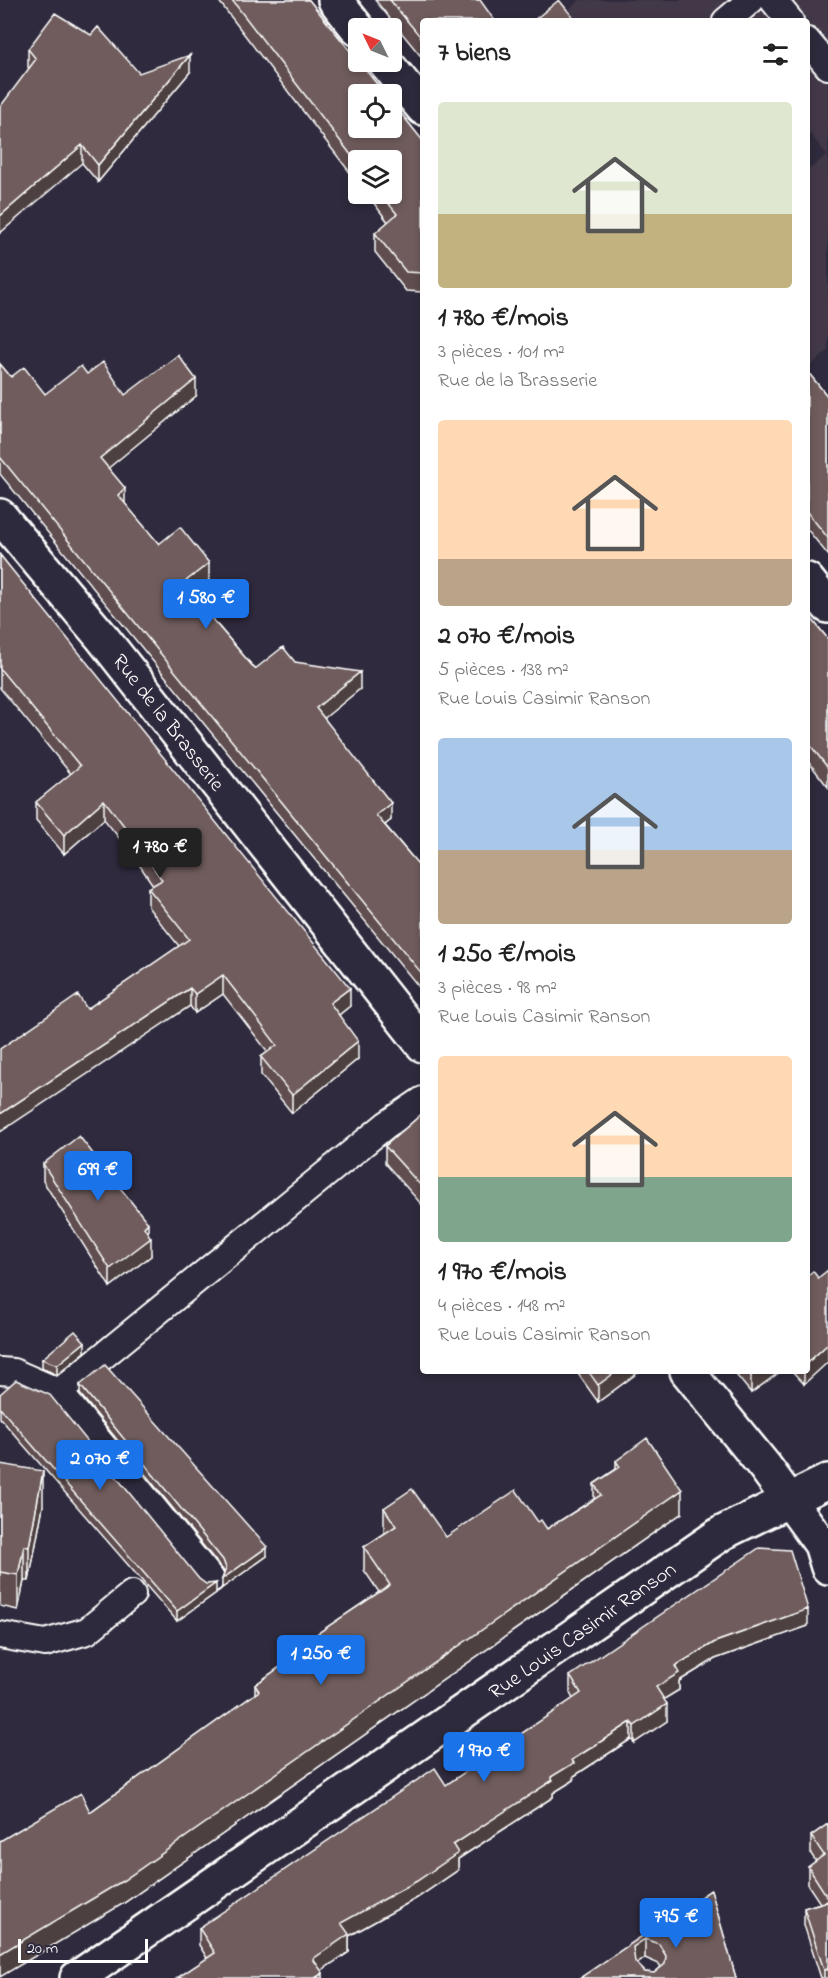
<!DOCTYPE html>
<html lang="fr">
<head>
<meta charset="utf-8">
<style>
  :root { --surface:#fff; --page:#f6f6f6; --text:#222; --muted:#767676; --accent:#1a73e8 }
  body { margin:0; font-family:"Indie Flower",sans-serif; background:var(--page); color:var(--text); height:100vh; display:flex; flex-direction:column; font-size:22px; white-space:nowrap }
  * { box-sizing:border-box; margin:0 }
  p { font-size:20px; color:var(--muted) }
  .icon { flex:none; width:33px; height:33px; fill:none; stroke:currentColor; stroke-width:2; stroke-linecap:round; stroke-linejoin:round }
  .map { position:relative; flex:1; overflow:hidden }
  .sheet { position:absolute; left:420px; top:18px; width:390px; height:1356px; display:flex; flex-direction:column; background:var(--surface); border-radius:6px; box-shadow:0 3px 9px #0003 }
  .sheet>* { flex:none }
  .needle { width:39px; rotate:313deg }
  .buttons { position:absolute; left:348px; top:18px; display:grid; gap:12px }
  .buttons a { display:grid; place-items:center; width:54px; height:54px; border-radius:6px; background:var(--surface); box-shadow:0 3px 9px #0003; font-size:30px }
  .scale { position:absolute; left:18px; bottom:15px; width:130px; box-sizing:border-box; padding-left:6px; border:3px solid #fff; border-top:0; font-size:16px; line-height:21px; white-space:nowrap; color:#fff; -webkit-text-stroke:4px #2f2a3d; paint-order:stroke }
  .price { position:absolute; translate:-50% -51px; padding:0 14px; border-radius:6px; background:var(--accent); color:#fff; font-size:20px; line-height:39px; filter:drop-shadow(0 2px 3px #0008) }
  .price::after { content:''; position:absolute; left:50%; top:36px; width:18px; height:14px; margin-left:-9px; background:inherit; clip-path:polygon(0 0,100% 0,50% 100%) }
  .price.on { background:#222; color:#fff }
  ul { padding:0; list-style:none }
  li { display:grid; align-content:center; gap:12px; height:318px; padding:0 18px }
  li span { display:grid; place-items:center; height:186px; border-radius:6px; color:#555 }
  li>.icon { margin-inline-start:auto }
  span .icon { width:108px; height:108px; fill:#fffc; stroke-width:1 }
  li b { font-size:26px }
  h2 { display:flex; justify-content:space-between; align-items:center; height:72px; padding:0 18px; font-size:26px }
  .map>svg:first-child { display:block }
  .built { fill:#423946 }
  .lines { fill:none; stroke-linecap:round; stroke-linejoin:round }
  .lane-casing { stroke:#fff; stroke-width:30 }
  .street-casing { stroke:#fff; stroke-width:38 }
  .lane { stroke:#2f2a3d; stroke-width:26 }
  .street { stroke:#2f2a3d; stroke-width:33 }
  .wall { fill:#5f4e4f; stroke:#fff; stroke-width:1.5; fill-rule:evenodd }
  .shaded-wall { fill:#4e4040; stroke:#fff; stroke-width:1.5 }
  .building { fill:#6f5b5c; stroke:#fff; stroke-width:1.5; fill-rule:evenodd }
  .labels { text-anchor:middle; stroke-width:6; stroke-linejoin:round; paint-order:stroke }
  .street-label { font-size:21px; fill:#fff; stroke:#2f2a3d }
</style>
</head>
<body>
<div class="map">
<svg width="828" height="1978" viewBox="0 0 828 1978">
  <rect width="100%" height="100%" fill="#2f2a3d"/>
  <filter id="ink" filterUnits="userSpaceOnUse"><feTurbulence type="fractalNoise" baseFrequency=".0167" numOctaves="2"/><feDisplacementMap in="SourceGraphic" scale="12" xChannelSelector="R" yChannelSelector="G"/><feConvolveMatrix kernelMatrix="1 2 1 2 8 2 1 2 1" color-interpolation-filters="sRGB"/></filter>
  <g filter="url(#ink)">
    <path class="built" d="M580,0h248v351l-21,18v-198l20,-16 -20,-25v-109h-245l-3,-3z"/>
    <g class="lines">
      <g class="lane-casing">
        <path id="lane" d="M773,0l17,21
          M726,21l25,-21
          M807,41l21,25
          M0,1371l13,1 46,20 152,187
          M59,1392l327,-267 37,-25
          M0,1635l45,8 42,-12 45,-37"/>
      </g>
      <g class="street-casing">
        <path id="street" d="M335,0l23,29
          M385,62l38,46
          M0,516l101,120 322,409
          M807,580l21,26
          M687,1371l78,96 56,77 7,23
          M77,1978l645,-445 106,-52"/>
      </g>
      <use href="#lane" class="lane"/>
      <use href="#street" class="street"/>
    </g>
    <path class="wall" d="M218,0h91l114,141v151l-17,-1 -31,-39v-19l13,-11 -21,-28h25l-34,-34v23z
      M375,0h105l-57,21v38z
      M28,49l111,24 51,-1 -92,110 -16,-19 -54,-96z
      M0,364l11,13 34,17 42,-20 38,21 71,1 -88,72 17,36 34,40 50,36 -18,14 64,75 40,-7 65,27 -36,29 67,102 -6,5 38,45v122l-423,-518z
      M807,371l21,26v158l-21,-26z
      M0,555l350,451 -11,9 19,44 -66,54 -31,-38v-18l7,-5 -45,-58 -28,19 -5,-7 -103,3 92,-63 -31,-39v-19l5,-3 -21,-31 -28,-35 -40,35 -28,-34v-18l35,-28 -71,-86z
      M807,613l21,26v148l-21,-27z
      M423,1113v93l-38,-43v-17z
      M43,1164l105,70 3,22 -41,31 -67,-106z
      M85,1352l-28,23 -15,-7v-9z
      M576,1371h64l-42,31z
      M733,1371h48l-30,22z
      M792,1371h15l-3,13z
      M80,1385l187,171 -45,32 2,-15 -1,-3 -143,-176z
      M0,1394l199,185 17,14 -39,28 -177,-203z
      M616,1461l66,52 -558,390 -34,-91 165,-118v-9l50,-36v-7l74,-50 -15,-22v-23l21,-14 -1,-2v-23l62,29 92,-15 9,7 47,-30v-15l22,-15z
      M0,1464l43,42 -14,75h-5l-6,29 -18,-4z
      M808,1626l-93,33 -36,22v9l-15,9 3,22 -33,22 -3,-4 -57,37v4l-21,13v4l-95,62v11l-41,28 -68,38v16l-28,18 2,8 -116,-20 -8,-13v-17l247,-143 127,-86 -3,-6v-17z
      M828,1824v154h-7l-17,-53v-17l16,-5 -12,-18v-18l8,-6 -5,-7v-18z
      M711,1890l25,88h-156zM645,1958l14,6 2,3 -7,6 -9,-1 -8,-8z"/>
    <path class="shaded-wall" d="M190,55v17l-92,110v-17z
      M82,145v18l-82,70v-17z
      M196,379v17l-96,79v-17z
      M125,488v18l-7,-11z
      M209,563v17l-27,21v-17z
      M360,672v17l-44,36v-17z
      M104,800v19l-40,35v-19z
      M391,803v17l-15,12v-17z
      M223,975v19l-28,19v-19z
      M190,988v18l-190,126v-18z
      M350,988v18l-20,16v-19z
      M358,1041v18l-66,54v-18z
      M148,1223v17l3,-2v18l-41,31v-18l34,-42z
      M85,1342v10l-28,23v-10z
      M828,1344v18l-24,22v-13h3v-8z
      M617,1371h23l-42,31v-17z
      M757,1371h24l-30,22v-17z
      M43,1471v35l-14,75v-34z
      M682,1490v23l-558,390 -124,74v-23z
      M24,1546v35l-6,29v-35z
      M267,1547v9l-45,32v-9z
      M216,1583v10l-39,28v-10z
      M808,1609v17l-93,33 -36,22v9l-23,14v-17l19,-21 40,-24z
      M667,1704v17l-33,22v-17z
      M631,1722v17l-57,37v4l-21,13v4l-95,62v11l-41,28 -68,38v16l-36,24v-17l28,-36 210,-146 21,-17z
      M645,1939v19l-12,9v-20z
      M828,1969v9h-4v-8z
      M323,1973v5h-8z"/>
    <path class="building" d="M232,0h77l76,94h-27v34h34v-26l31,39v132l-17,-1 -31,-39 22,-19 -16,-20h11v-34h-34v4z
      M390,0h90l15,21h-72v19z
      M559,0l17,21h-43z
      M55,13l36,22 7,-8 41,46 51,-18 -92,110 -16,-20 -82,71v-109l36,-48 -8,-10z
      M178,355l18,24 -96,79 25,30 -7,7 41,49 21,-17 29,36 -27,21 73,85 28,-22 12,15 65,10 -44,36 75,95 -15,12 47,55v105l-423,-518v-93l11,13 13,-10 21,27 36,-28 6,8 16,-12 22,33z
      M807,371l21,26v141l-21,-26z
      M0,555l350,433 -20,15 28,38 -66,54 -31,-38 16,-12 -54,-70 -28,19 -5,-6 -190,126v-65l78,-54 9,14 102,-70 -41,-51 14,-8 -30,-44 -28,-36 -40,35 -28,-33 44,-36 -80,-97z
      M807,613l21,26v129l-21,-27z
      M423,1113v75l-38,-42z
      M79,1136l69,87 -4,4 7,11 -41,31 -67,-105z
      M828,1270v74l-21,19v-87l6,-5 5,7z
      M75,1331l10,11 -28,23 -15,-6z
      M105,1365l162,182 -45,32 4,-11 -3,-8 -143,-175z
      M588,1371h29l-19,14z
      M747,1371h10l-6,5z
      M16,1380l34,15 149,184 7,5 10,-1 -39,28 -177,-203v-14z
      M647,1438l35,52 -558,390 -124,74v-113l81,-48 9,19 169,-121 -4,-6 53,-38 -3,-5 85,-57 -26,-38 32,-21 -12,-18 28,-19 34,48 70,-47 22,32 3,-2 6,9 54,-34 -7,-11 26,-17 -4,-6z
      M0,1464l43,7 -14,76 -5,-1 -6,29 -18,-3z
      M759,1548l31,2 18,59 -93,33 -40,24 4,7 -23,14 11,17 -33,22 -3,-4 -59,38 2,3 -23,14 2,3 -100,65 5,8 -41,28 -76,42 8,11 -36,25 10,14 -8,5h-138l38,-25 -16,-25 236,-160 11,17 135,-92 -11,-17z
      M828,1824v74l-20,-31 16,-12 -13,-19z
      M711,1890l25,88h-156zM645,1939l14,5 7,12 -1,8 -11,9 -9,-1 -10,-10 -2,-15z
      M828,1901v68l-4,1 -20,-62z"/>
  </g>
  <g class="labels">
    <g class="street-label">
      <text transform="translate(169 722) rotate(52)" y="7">Rue de la Brasserie</text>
      <text transform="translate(582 1630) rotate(-35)" y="7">Rue Louis Casimir Ranson</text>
    </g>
  </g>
</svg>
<div class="buttons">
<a><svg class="needle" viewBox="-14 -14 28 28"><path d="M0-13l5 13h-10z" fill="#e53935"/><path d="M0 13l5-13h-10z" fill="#767676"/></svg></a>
<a><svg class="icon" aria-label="locate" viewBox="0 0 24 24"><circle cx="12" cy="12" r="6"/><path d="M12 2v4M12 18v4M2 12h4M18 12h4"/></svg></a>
<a><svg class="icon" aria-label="layers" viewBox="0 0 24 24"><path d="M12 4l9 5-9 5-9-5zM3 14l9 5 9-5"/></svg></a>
</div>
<div class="scale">20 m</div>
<b class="price" style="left:206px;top:630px">1 580 €</b>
<b class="price on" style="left:160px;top:879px">1 780 €</b>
<b class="price" style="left:98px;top:1202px">699 €</b>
<b class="price" style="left:100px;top:1491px">2 070 €</b>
<b class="price" style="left:321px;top:1686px">1 250 €</b>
<b class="price" style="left:484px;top:1783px">1 970 €</b>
<b class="price" style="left:676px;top:1949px">795 €</b>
<section class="sheet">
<h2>7 biens<svg class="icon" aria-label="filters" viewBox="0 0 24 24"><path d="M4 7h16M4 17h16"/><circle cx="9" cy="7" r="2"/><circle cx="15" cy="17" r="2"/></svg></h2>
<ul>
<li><span style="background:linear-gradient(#dfe7d0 60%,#c2b280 0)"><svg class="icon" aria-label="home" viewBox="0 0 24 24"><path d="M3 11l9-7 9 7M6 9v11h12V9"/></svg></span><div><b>1 780 €/mois</b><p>3 pièces · 101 m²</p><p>Rue de la Brasserie</p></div></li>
<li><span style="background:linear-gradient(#ffd9b3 75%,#b9a48a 0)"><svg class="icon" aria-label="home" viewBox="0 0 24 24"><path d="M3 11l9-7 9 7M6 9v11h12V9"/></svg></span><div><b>2 070 €/mois</b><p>5 pièces · 138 m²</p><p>Rue Louis Casimir Ranson</p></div></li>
<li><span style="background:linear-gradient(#a9c7e8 60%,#b9a48a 0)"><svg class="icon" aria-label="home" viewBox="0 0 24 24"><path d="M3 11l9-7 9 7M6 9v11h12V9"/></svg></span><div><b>1 250 €/mois</b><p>3 pièces · 98 m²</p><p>Rue Louis Casimir Ranson</p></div></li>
<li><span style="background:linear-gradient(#ffd9b3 65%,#7fa58c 0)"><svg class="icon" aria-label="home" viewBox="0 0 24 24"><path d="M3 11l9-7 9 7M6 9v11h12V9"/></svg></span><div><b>1 970 €/mois</b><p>4 pièces · 148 m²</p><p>Rue Louis Casimir Ranson</p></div></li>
</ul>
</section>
</div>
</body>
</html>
